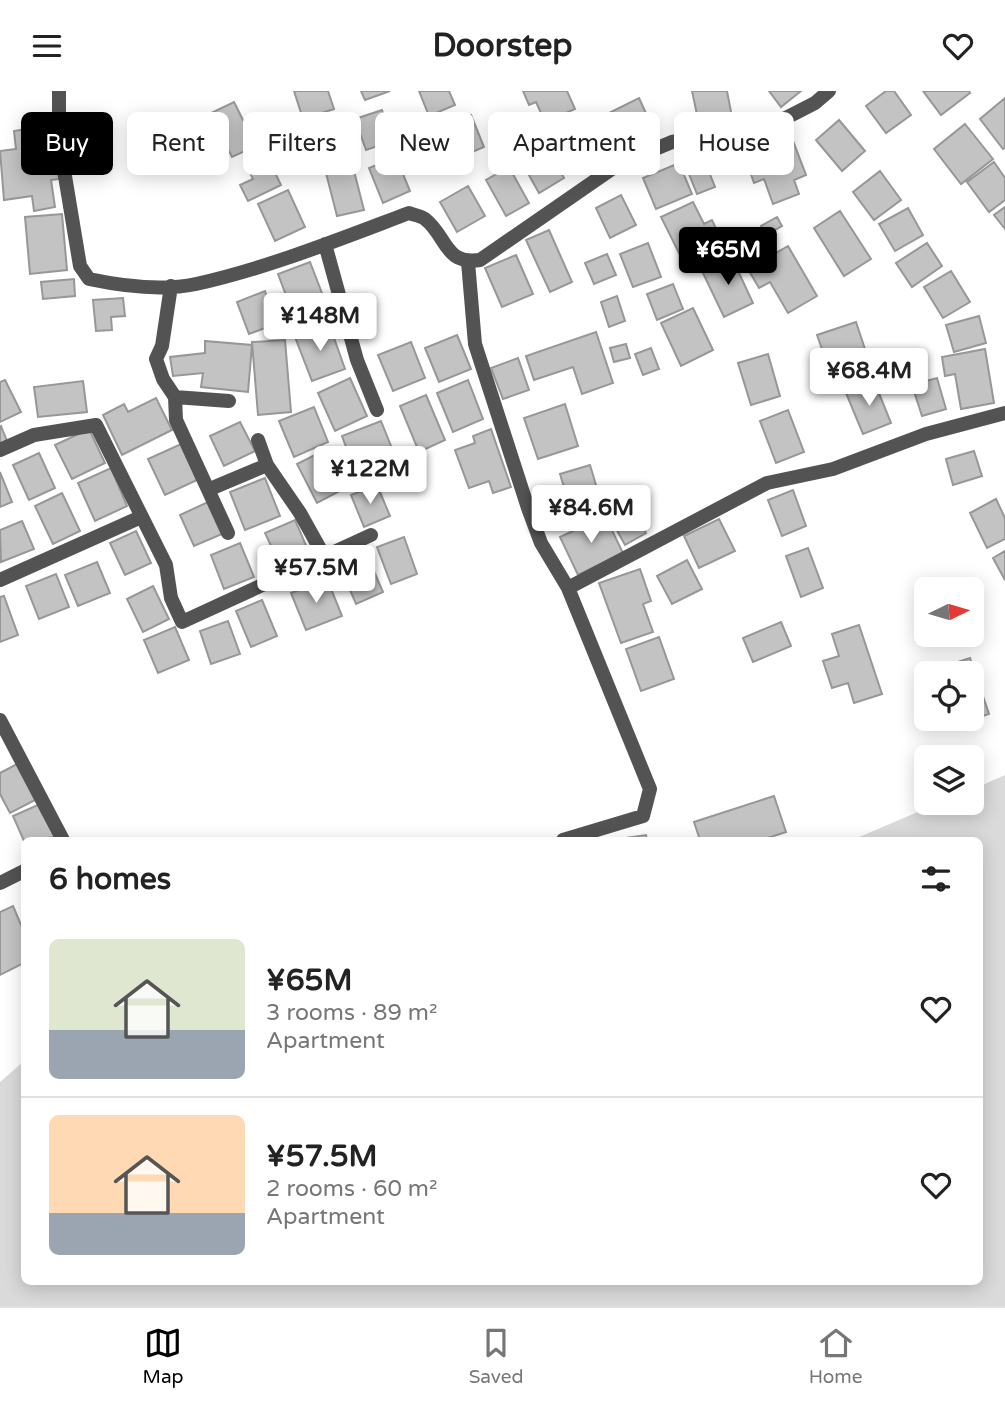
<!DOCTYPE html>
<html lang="en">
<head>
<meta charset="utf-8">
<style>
  :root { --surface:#fff; --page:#f6f6f6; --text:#222; --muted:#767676; --line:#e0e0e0; --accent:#000 }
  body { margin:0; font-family:"Varela Round",sans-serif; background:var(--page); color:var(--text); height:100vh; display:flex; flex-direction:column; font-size:26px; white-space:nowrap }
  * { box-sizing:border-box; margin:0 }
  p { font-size:23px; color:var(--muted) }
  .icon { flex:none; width:38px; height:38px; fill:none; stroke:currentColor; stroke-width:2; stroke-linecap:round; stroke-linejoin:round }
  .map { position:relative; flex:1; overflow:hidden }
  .details { position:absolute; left:21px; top:746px; width:962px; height:448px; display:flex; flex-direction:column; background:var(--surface); border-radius:10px; box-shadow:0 4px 18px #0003 }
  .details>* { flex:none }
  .hud { position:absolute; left:21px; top:21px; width:964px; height:63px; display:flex; gap:14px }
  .needle { width:46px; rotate:85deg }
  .buttons { position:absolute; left:914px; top:486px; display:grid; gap:14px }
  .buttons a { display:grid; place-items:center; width:70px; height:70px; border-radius:10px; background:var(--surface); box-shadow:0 4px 18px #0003; font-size:35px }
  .price { position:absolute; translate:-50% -60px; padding:0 16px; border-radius:7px; background:#fff; color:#222; font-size:23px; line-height:46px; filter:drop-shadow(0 2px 4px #0008) }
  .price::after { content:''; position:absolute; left:50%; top:42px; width:21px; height:16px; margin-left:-10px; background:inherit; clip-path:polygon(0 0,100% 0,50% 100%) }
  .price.selected { background:var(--accent); color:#fff }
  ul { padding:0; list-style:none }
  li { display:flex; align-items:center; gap:21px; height:175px; padding:0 28px }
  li+li { border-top:2px solid var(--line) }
  li span { display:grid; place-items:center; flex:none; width:196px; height:140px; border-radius:10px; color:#555 }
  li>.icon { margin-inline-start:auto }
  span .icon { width:84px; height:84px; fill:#fffc; stroke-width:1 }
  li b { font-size:30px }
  h2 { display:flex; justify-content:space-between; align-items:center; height:84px; padding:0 28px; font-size:30px }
  .tag { padding:0 24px; border-radius:10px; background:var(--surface); box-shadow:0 4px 18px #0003; font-size:24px; line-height:63px }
  .tag.selected { background:var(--accent); color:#fff }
  header { display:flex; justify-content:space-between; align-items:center; height:91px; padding:0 28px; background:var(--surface); font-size:32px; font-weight:800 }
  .tab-bar { display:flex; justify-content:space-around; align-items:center; height:98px; border-top:2px solid var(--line); background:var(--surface); font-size:19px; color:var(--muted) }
  .tab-bar a { display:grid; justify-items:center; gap:4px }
  .tab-bar .selected { color:var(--accent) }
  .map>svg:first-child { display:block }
  .green { fill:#dadada }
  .building { fill:#c3c3c3; stroke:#979797; stroke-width:2 }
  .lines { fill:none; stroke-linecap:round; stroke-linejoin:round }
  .street { stroke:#535353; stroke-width:14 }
</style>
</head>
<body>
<header><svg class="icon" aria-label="menu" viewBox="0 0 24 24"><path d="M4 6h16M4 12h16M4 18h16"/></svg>Doorstep<svg class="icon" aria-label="heart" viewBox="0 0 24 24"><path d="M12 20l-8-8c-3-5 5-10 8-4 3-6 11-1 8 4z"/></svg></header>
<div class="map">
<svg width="1005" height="1215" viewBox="0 0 1005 1215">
  <rect width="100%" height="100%" fill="#fff"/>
  <path class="green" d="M1005,684v531h-1005v-224l24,-21v220h956v-441h-128l87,-37h32v-13z"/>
  <path class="building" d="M294,0h34l6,18 -31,10z
    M361,0h29l-25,9z
    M419,0h30l6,14 -26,11z
    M523,0h44l8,18 -30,13 -9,-20 -7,3z
    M692,0h35l5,26 -33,7z
    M769,0h32l-20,16z
    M886,0h8l17,24 -25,18 -20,-27z
    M923,0h46l1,2 -29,22z
    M639,7l15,33 -31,14 -14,-32z
    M1005,7v50l-2,1 -23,-30z
    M234,11l22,44 -24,11 -12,-23 -26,13 -10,-21z
    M382,19l10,31 -26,9 -11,-31z
    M471,24l13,32 -28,12 -13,-32z
    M589,27l16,33 -26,12 -16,-32z
    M839,29l26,31 -23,20 -26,-31z
    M334,32l13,33 -32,12 -13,-33z
    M965,33l28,35 -32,25 -27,-35z
    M50,34l9,54 -8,1 4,27 -21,4 -2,-15 -28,4 -4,-49 16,-2 -2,-18z
    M787,34l19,50 -12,5 5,14 -26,10 -9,-25 -10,4 -7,-20 -5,2 -7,-21z
    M545,53l19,34 -25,15 -19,-34z
    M265,61l16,33 -33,16 -8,-16 13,-6 -8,-17z
    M396,66l14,34 -27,12 -14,-35z
    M705,71l10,25 -18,7 -10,-25z
    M994,71l11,16v22l-16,12 -22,-30z
    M679,72l13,31 -36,15 -13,-31z
    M353,76l11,43 -27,6 -11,-43z
    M509,76l20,36 -23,13 -20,-36z
    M880,80l21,29 -27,20 -21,-28z
    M468,95l17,30 -28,16 -17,-30z
    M288,99l17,37 -30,14 -17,-37z
    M621,104l15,30 -26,13 -14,-30z
    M693,111l11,22 8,-4 9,19 -39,20 -21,-42z
    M1005,116v22l-11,-14z
    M908,117l15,27 -28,16 -16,-27z
    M840,120l31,48 -27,17 -30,-48z
    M62,123l5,56 -37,4 -5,-57z
    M777,126l5,9 -16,9 -5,-9z
    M549,139l23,52 -22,10 -24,-52z
    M648,152l13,34 -28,10 -13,-33z
    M927,152l15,23 -30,21 -16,-24z
    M788,155l29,50 -29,17 -18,-31 -11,6 -11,-19z
    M607,163l9,21 -22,9 -9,-21z
    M516,164l17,39 -31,13 -17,-39z
    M732,167l21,45 -29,14 -22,-46z
    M310,171l20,52 -32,13 -20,-53z
    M951,180l19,31 -27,16 -19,-31z
    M74,188l1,17 -32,3 -2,-17z
    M673,193l10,25 -26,11 -10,-26z
    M265,200l11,33 -27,10 -12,-32z
    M617,205l8,25 -16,6 -8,-25z
    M123,207l2,18 -14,1 1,13 -16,1 -3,-31z
    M693,217l20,42 -32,16 -20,-43z
    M979,225l7,27 -32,9 -8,-27z
    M856,231l17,51 -38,13 -18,-51z
    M329,233l16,45 -33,12 -17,-44z
    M596,241l17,51 -31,11 -9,-27 -39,13 -8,-24z
    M457,244l14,34 -32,13 -14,-34z
    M285,249l6,72 -33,3 -6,-73z
    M205,250l47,4 -4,47 -47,-5 2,-14 -30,3 -3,-19 35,-4z
    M411,251l14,36 -32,13 -15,-36z
    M626,253l4,14 -16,4 -4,-14z
    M651,257l8,21 -16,6 -8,-21z
    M985,258l9,54 -33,6 -6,-35 -10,2 -3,-19z
    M768,263l12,42 -29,9 -13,-42z
    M518,267l11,32 -26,9 -12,-31z
    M350,287l17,38 -32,15 -17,-38z
    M937,287l9,31 -24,7 -10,-31z
    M5,289l16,32 -21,10v-40z
    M468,289l15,39 -30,13 -16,-39z
    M83,290l4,31 -49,5 -4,-30z
    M874,290l17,42 -28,11 -17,-41z
    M426,304l19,45 -26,12 -19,-46z
    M156,307l16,32 -50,25 -19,-40 21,-11 4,8z
    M565,313l13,42 -40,13 -14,-41z
    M314,316l14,35 -34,15 -15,-36z
    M788,319l16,42 -28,11 -16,-42z
    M381,330l16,40 -40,16 -15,-41z
    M240,331l15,29 -31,15 -14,-30z
    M1,335l6,15 -7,3v-17z
    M89,338l16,34 -33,16 -17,-34z
    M491,338l20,58 -18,6 -4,-12 -20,7 -14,-38 20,-7 -2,-7z
    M181,353l16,36 -32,15 -17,-36z
    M329,357l20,38 -32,17 -20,-39z
    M974,360l8,25 -29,9 -7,-26z
    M39,362l16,35 -26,12 -16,-35z
    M590,374l12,40 -30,9 -12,-40z
    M111,377l16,38 -32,15 -17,-38z
    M0,381l12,30 -12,5z
    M265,387l15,38 -35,14 -15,-38z
    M377,394l13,31 -26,11 -13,-32z
    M793,399l13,36 -24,10 -14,-36z
    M62,402l18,38 -27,13 -18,-38z
    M996,408l9,19v21l-18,9 -17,-35z
    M208,411l14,32 -28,12 -14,-31z
    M635,421l11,21 -21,12 -11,-20z
    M605,425l18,37 -45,22 -18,-38z
    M719,428l16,32 -36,17 -15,-32z
    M295,429l13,30 -29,13 -14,-30z
    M22,430l12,28 -33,13 -1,-32z
    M136,440l15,32 -26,12 -15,-32z
    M404,446l13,37 -26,10 -14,-37z
    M240,452l14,34 -30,12 -13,-34z
    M808,457l15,40 -22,9 -15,-41z
    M1005,460v29l-12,-22z
    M366,462l17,39 -27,12 -17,-40z
    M687,469l15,29 -30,15 -15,-28z
    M97,471l13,31 -32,13 -13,-31z
    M640,478l11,32 -8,3 10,28 -32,11 -22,-60z
    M56,483l13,33 -30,12 -13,-33z
    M327,488l15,37 -36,14 -15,-37z
    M153,495l16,33 -26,13 -16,-33z
    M4,505l14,39 -18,7v-45z
    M262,509l15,36 -26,11 -15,-36z
    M228,530l12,33 -29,10 -11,-33z
    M781,531l10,24 -38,16 -10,-24z
    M859,534l23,69 -28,9 -6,-20 -16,5 -9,-27 16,-5 -7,-22z
    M175,536l14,33 -31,13 -14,-33z
    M659,546l15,42 -33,12 -15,-42z
    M970,567l19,56 -34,12 -2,-7h18v-45h-33l-2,-5z
    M19,672l18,36 -27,14 -10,-19v-21z
    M774,705l12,36 -25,8h-61l-6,-18z
    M40,713l15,33 -31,4 -11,-25z
    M646,744l1,5h-36z
    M13,815l11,26v31l-24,12v-63z"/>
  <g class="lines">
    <path class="street" d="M59,0v49l21,126 9,13c33,7 74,12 107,5 72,-16 144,-45 213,-71 5,2 12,3 16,6 22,17 19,46 55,41l139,-96 53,-22 104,-19 39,-20 14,-12
      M325,153l32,116 20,50
      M468,171l7,82 53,164 13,35 27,45 82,201 -7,27 -80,24
      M171,195l-9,60 -6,13 7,20 12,18 54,4
      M175,306l1,23 52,113
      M258,349l9,25
      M0,359l34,-15 62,-10 70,140 5,33 11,24 189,-87
      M210,398l57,-24 33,48 24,43
      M0,489l141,-63
      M568,497l199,-105 66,-14 93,-35 79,-21
      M0,629l63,120
      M0,792l24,-12"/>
  </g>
</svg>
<div class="buttons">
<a><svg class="needle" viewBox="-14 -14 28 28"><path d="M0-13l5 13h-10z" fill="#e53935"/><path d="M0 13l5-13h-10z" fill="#767676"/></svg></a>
<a><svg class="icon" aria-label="locate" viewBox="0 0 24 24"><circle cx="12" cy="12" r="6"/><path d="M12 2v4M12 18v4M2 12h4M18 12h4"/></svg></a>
<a><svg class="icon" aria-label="layers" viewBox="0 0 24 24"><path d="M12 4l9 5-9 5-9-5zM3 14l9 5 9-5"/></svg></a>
</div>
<b class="price selected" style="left:728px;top:196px">¥65M</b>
<b class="price" style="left:320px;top:262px">¥148M</b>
<b class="price" style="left:869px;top:317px">¥68.4M</b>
<b class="price" style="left:370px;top:415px">¥122M</b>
<b class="price" style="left:591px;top:454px">¥84.6M</b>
<b class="price" style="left:316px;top:514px">¥57.5M</b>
<div class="hud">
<a class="tag selected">Buy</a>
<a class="tag">Rent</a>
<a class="tag">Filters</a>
<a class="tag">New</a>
<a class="tag">Apartment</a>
<a class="tag">House</a>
</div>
<section class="details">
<h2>6 homes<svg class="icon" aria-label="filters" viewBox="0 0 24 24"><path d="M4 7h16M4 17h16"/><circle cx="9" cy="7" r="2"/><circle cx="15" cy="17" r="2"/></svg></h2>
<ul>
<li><span style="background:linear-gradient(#dfe7d0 65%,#9aa5b1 0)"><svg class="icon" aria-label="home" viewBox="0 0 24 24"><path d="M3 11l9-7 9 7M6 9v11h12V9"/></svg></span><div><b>¥65M</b><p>3 rooms · 89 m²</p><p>Apartment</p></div><svg class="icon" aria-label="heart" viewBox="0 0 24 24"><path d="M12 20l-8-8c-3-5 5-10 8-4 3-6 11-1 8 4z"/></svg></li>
<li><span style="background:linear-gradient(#ffd9b3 70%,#9aa5b1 0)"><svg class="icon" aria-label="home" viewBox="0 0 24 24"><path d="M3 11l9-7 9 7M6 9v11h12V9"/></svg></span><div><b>¥57.5M</b><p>2 rooms · 60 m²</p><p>Apartment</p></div><svg class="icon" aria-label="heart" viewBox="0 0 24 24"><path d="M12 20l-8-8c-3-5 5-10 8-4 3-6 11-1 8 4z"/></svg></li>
</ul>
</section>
</div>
<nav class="tab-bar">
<a class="selected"><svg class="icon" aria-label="map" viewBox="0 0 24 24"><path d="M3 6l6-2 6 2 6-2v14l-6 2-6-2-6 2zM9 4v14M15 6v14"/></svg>Map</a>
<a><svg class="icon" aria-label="saved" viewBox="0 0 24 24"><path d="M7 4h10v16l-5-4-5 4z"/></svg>Saved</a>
<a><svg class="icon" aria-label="home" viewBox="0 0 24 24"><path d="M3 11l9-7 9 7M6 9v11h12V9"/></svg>Home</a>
</nav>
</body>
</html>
